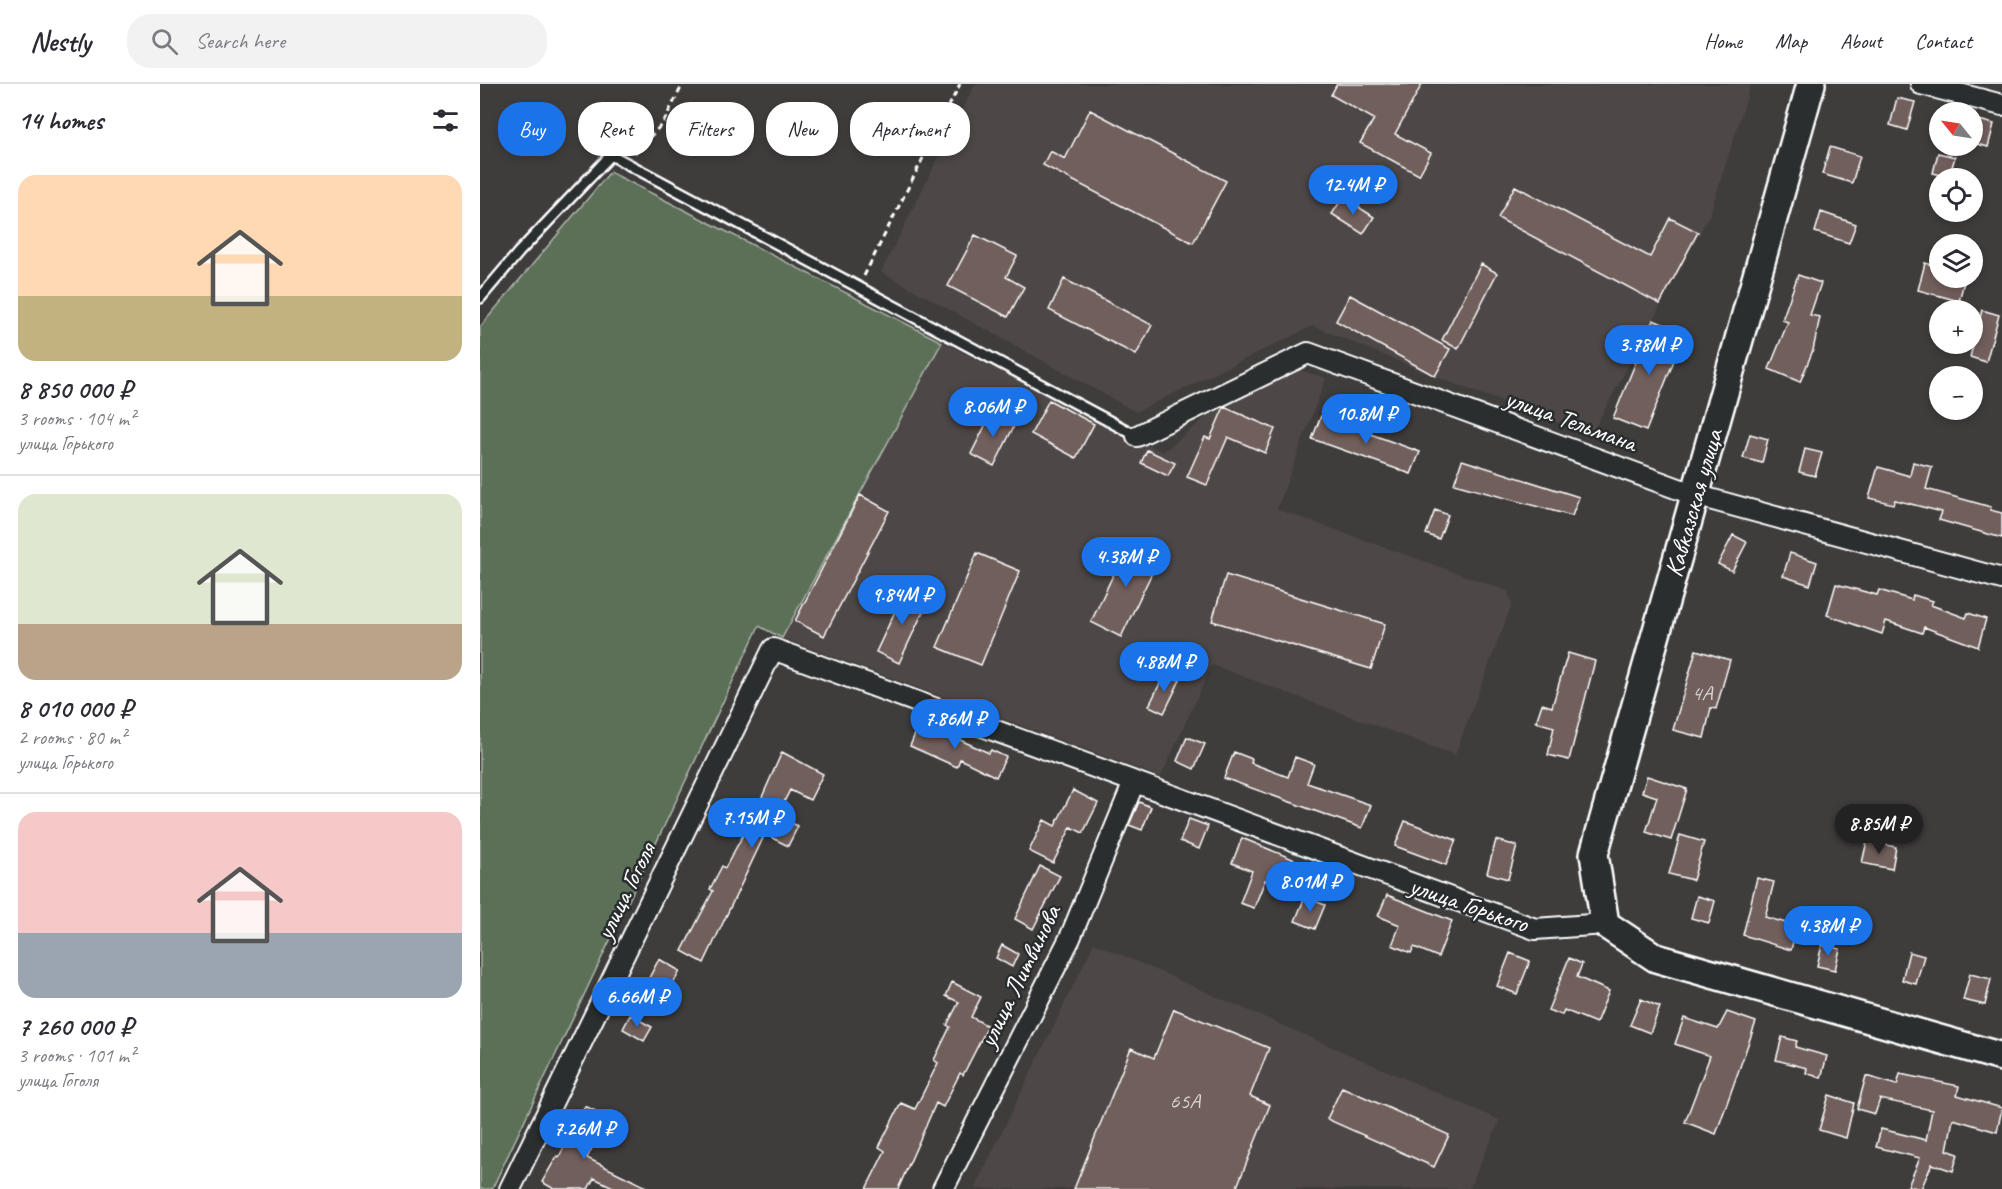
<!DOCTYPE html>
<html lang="en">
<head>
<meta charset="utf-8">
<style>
  :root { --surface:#fff; --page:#f2f2f3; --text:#2b2b33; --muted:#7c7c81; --line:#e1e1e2; --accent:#1a73e8 }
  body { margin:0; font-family:Caveat,sans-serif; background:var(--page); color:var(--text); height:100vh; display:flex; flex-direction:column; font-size:22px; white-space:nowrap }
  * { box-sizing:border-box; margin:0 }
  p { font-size:20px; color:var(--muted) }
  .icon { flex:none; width:33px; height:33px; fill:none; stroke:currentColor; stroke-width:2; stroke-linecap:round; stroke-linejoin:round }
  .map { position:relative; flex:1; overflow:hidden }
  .sheet { display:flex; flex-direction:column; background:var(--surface); width:480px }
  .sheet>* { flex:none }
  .guide { position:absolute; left:18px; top:18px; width:570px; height:54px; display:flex; gap:12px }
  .needle { width:39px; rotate:300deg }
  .tools { position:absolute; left:1449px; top:18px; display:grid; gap:12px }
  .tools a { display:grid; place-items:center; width:54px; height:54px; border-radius:50%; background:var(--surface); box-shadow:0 3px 9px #0003; font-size:30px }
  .price { position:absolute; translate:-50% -51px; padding:0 14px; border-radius:21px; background:var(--accent); color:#fff; font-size:20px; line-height:39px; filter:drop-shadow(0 2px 3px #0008) }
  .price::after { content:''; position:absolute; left:50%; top:36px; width:18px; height:14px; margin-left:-9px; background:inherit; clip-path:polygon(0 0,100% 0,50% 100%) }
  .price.selected { background:#222; color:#fff }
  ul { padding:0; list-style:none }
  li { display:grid; align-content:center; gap:12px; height:318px; padding:0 18px }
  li+li { border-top:2px solid var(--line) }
  li span { display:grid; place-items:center; height:186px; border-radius:18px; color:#555 }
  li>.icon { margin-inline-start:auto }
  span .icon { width:108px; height:108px; fill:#fffc; stroke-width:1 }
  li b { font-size:26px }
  h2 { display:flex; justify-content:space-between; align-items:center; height:72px; padding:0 18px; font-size:26px }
  .chip { padding:0 21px; border-radius:24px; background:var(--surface); box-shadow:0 3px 9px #0003; font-size:21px; line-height:54px }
  .chip.selected { background:var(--accent); color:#fff }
  header { display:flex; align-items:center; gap:36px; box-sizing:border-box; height:84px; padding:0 30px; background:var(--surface); border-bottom:2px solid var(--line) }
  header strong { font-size:28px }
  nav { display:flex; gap:33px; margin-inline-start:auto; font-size:21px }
  .search { width:420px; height:54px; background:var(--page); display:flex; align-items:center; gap:15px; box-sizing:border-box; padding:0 21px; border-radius:24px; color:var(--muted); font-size:22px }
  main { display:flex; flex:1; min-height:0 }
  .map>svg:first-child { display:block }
  .built { fill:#4e4646 }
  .green { fill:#5c6f59; stroke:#aeb7ac; stroke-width:1.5 }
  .building { fill:#715e5c; stroke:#fff; stroke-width:1.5 }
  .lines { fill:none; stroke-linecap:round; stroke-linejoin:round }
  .service-casing { stroke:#fff; stroke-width:14 }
  .minor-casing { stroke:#fff; stroke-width:24 }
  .secondary-casing { stroke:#fff; stroke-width:32 }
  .path { stroke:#fff; stroke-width:3; stroke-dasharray:6 4.5; stroke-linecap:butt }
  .service { stroke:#2a2d2e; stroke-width:9 }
  .minor { stroke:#2a2d2e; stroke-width:20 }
  .secondary { stroke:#2a2d2e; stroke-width:27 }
  .labels { text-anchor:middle; stroke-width:5; stroke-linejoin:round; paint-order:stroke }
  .number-label { font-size:22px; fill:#dcd7d6 }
  .street-label { font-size:26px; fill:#fff; stroke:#2a2d2e }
</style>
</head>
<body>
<header>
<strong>Nestly</strong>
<div class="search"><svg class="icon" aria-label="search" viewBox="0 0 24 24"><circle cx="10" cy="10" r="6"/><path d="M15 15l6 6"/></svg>Search here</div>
<nav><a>Home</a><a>Map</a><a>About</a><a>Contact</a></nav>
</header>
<main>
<section class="sheet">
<h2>14 homes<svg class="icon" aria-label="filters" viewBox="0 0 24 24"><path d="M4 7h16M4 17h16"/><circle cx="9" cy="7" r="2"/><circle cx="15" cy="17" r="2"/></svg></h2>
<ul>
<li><span style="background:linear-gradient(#ffd9b3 65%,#c2b280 0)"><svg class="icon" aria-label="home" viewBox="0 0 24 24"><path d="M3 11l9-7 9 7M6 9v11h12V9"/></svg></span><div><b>8 850 000 ₽</b><p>3 rooms · 104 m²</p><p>улица Горького</p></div></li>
<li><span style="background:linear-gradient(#dfe7d0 70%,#b9a48a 0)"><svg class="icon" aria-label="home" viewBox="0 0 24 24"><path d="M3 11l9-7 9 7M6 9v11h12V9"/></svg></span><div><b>8 010 000 ₽</b><p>2 rooms · 80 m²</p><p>улица Горького</p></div></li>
<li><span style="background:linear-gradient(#f6c9c9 65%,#9aa5b1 0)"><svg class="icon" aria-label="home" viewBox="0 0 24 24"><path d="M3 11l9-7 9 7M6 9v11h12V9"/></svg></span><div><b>7 260 000 ₽</b><p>3 rooms · 101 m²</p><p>улица Гоголя</p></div></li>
</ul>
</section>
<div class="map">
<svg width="1522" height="1105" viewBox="0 0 1522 1105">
  <rect width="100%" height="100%" fill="#3f3c3c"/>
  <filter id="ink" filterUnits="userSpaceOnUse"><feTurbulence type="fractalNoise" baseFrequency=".0167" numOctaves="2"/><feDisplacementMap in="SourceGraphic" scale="12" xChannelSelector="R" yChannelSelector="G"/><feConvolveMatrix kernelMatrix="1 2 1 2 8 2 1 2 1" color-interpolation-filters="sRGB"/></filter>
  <g filter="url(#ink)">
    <path class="built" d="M495,0h776l-41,130 -119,221 -152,-57 -126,-52 -177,86 -255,-140z
      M462,258l221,110 68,-55 65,-28 30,9 -49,131 231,82 4,13 -57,151 -243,-90 -51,112 -379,-139z
      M614,859l406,177 -31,69h-495z"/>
    <path class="green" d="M130,88l332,170 -160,296 -23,-12 -267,563h-12v-862z"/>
    <path class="building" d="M857,0h85l-27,50 36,19 -12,22 -59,-32 14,-24 -43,-24z
      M1417,14l18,4 -8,28 -17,-5z
      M610,26l136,71 -33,62 -150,-78 7,-14 15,8z
      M1499,36l15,4 -6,23 -15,-4z
      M1350,63l30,9 -8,27 -30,-9z
      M1458,69l17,4 -6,20 -16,-4z
      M1035,102l135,71 20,-39 28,14 -38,72 -162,-86z
      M863,113l31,20 -11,17 -31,-20z
      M1341,128l35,12 -7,19 -34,-11z
      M495,151l42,21 -11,21 18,10 -16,30 -60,-31z
      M1445,179l15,4v11h25l-6,23 -41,-11z
      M1001,180l16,9 -39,76 -16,-9z
      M1318,191l23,8 -11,32 10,2 -7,33 -13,32 -31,-13 19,-47 -6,-2z
      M584,195l88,46 -16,30 -87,-45z
      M870,211l100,54 -15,27 -99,-55z
      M1502,226l17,5 -13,47 -16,-5z
      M1173,236l32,13 -39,98 -33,-13z
      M569,316l45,24 -18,34 -45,-24z
      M744,323l51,22 -10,24 -37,-16 -21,48 -20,-8 18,-40 5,2z
      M513,326l23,12 -22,44 -23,-12z
      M841,332l99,36 -9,22 -99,-35z
      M1270,350l18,5 -6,24 -19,-5z
      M1325,365l17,4 -7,23 -16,-4z
      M667,366l28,13 -7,13 -27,-13z
      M982,376l117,37 -7,19 -118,-32z
      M1433,378l19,5 -6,22 65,18 -1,3 12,3v25l-63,-18 3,-8 -47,-12 -2,4 -24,-6 9,-31 32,9z
      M380,411l29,16 -65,125 -29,-15z
      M955,426l13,5 -9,24 -13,-5z
      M1253,451l14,7 -15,29 -14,-7z
      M650,455l31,15 -40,83 -30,-15z
      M497,469l43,18 -39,94 -44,-18z
      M1310,469l27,9 -7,23 -27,-9z
      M746,491l159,49 -14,45 -159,-48z
      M1356,500l41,11 2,-5 33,10 1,-5 20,6 -2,4 35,13 2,-5 18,6 -8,28 -54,-20 -2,6 -36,-12 -4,13 -55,-19z
      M425,506l23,11 -29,62 -23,-11z
      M1216,566l34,10 -14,49 -5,-1 -7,30 -31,-8z
      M1088,569l27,8 -26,99 -21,-5 6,-28 -18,-5 6,-18 10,3z
      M685,589l15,7 -16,33 -15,-7z
      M440,638l69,31 2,-3 15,7 -10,20 -36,-18 -3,8 -47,-21z
      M707,653l18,7 -11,25 -17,-8z
      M302,668l41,22 -13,26 -20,-10 -13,26 21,10 -10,20 -23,-12 -61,129 -22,-12 31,-60 -3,-2 12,-23 3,2 29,-53z
      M754,668l18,7 -1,4 37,14 7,-20 19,7 -7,19 64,22 -9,23 -138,-50z
      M1167,692l40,13 -16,51 -25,-8 11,-35 -15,-5z
      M593,706l25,13 -15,30 -12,-6 -18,36 -24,-12 15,-31 11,6z
      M659,718l12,5 -9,23 -13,-5z
      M709,735l19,7 -9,23 -19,-8z
      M925,737l51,19 -10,25 -51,-19z
      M1200,751l24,7 -11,38 -24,-6z
      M762,754l70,29 -9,23 -25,-10 -2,4 -11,-4 -11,28 -14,-5 12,-32 -20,-8z
      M1016,756l21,6 -9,33 -21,-6z
      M1387,757l29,6 -4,22 -30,-6z
      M560,782l20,10 -27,53 -18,-10z
      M1277,794l17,4 -9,35 32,9 -6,24 -48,-15z
      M907,811l65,26 -14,36 -24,-10 -3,6 -19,-8 8,-20 -22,-9z
      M1217,812l18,5 -6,22 -18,-5z
      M825,813l20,8 -10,24 -20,-8z
      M522,861l16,9 -6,13 -16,-9z
      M1342,861l18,4 -5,21 -18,-4z
      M1429,868l15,4 -8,28 -14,-4z
      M1030,869l20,8 -13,33 -20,-8z
      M1089,874l13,6 -5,13 32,14 -13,32 -32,-13 -2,5 -14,-5z
      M179,875l21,12 -10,18 -21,-11z
      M1490,890l21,5 -6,26 -22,-5z
      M472,898l29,15 -10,20 17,9 -25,49 -3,-2 -17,34 -7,-4 -38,86h-32l19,-38 -6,-4 22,-44 14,6 23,-46 -4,-3 16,-33 -3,-2 12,-23 -13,-6z
      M1161,915l19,8 -10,26 -20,-8z
      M694,925l95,39 -19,48 20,9 -34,84h-162l57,-141 23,10z
      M1247,928l29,10 -40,112 -31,-12 25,-66 -35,-12 9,-26 34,11z
      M150,931l22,12 -8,14 -21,-12z
      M1302,953l15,4 -2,6 32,9 -6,22 -15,-5 1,-5 -31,-8z
      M1420,990l59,12 -2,9 45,13 -5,24 -44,-13 -6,31 11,4 -5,17 -21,-7 -11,25 -13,-3 12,-28 -44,-11 5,-18 45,11 6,-30 -52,-11 -5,15 -18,-5 9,-33 31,9z
      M862,1003l107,48 -15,32 -107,-48z
      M1349,1011l25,8 -8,35 -27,-8z
      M105,1022l19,9 -15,31 3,2 -5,10 63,31h-33l-23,-11 -6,11h-34l-12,-7 15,-26 2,1z"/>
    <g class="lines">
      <g class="service-casing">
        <path id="service" d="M0,214l39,-46 92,-97 526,281"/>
      </g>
      <g class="minor-casing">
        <path id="minor" d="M1441,0l81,21
          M657,352l171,-83 387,142 307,84
          M30,1105l263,-540 762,280 70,-5
          M463,1105l127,-251 64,-156"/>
      </g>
      <g class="secondary-casing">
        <path id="secondary" d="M1331,0l-217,770 11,70 51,34 346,99"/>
      </g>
      <path class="path" d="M155,69l28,-30 20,-39
        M384,192l96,-192"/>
      <use href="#service" class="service"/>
      <use href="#minor" class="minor"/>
      <use href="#secondary" class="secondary"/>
    </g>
  </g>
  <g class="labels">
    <g class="number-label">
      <text x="1222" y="616">4А</text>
      <text x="705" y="1024">65А</text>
    </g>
    <g class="street-label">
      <text transform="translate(1091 336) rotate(20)" y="9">улица Тельмана</text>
      <text transform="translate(1213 419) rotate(-74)" y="9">Кавказская улица</text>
      <text transform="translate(145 807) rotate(-64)" y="9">улица Гоголя</text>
      <text transform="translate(989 820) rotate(19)" y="9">улица Горького</text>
      <text transform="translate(539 892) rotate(-64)" y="9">улица Литвинова</text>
    </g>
  </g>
</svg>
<div class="tools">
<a><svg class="needle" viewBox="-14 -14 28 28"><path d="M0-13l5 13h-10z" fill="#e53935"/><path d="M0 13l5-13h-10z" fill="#7c7c81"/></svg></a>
<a><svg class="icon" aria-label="locate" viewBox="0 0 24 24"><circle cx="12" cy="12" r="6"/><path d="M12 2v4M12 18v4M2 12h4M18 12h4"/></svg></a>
<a><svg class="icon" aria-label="layers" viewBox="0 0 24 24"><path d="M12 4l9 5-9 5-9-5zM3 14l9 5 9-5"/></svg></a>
<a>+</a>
<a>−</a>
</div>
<b class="price" style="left:873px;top:132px">12.4M ₽</b>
<b class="price" style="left:1169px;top:292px">3.78M ₽</b>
<b class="price" style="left:513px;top:354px">8.06M ₽</b>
<b class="price" style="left:886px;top:361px">10.8M ₽</b>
<b class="price" style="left:646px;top:504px">4.38M ₽</b>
<b class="price" style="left:422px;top:542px">9.84M ₽</b>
<b class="price" style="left:684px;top:609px">4.88M ₽</b>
<b class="price" style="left:475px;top:666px">7.86M ₽</b>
<b class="price" style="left:272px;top:765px">7.15M ₽</b>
<b class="price selected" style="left:1399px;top:771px">8.85M ₽</b>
<b class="price" style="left:830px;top:829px">8.01M ₽</b>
<b class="price" style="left:1348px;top:873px">4.38M ₽</b>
<b class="price" style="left:157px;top:944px">6.66M ₽</b>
<b class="price" style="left:104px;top:1076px">7.26M ₽</b>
<div class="guide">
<a class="chip selected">Buy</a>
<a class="chip">Rent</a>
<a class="chip">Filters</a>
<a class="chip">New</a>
<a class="chip">Apartment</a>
</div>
</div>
</main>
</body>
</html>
